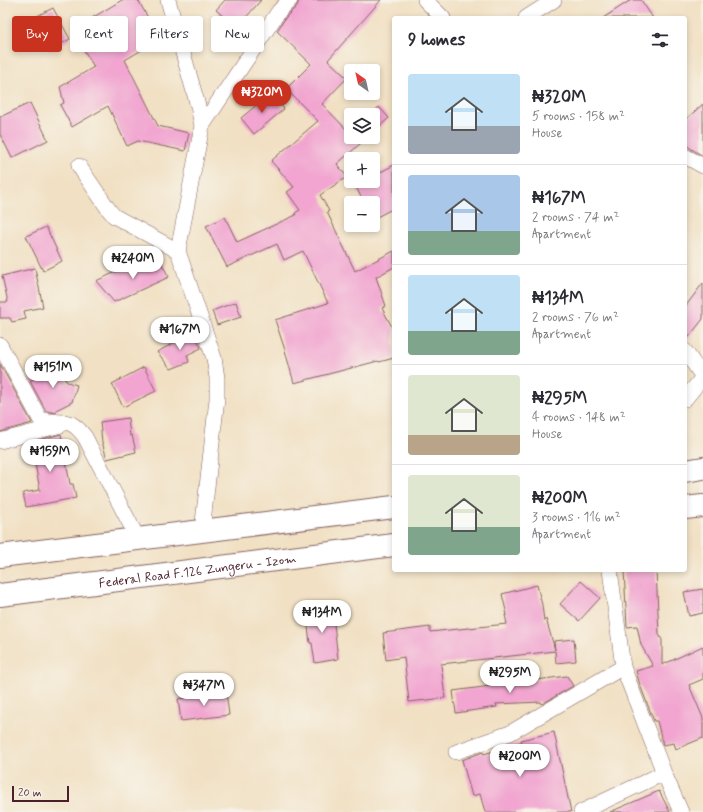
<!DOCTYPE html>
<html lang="en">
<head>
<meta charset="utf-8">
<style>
  :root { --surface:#fff; --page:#f2f2f3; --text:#2b2b33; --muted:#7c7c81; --line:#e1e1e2; --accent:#c8321e }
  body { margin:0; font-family:Mynerve,sans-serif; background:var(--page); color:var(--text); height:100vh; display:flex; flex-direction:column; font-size:15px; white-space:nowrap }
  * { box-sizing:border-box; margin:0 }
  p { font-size:13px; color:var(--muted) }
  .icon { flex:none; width:22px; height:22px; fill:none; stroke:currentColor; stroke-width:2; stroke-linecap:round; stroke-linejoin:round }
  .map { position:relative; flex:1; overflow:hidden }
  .panel { position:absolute; left:392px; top:16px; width:295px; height:556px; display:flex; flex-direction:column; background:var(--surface); border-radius:4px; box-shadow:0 2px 6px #0003 }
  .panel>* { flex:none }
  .banner { position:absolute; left:12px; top:16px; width:320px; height:36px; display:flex; gap:8px }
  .needle { width:26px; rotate:326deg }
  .fabs { position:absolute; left:344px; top:64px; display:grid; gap:8px }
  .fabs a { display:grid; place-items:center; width:36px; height:36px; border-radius:4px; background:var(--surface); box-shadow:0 2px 6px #0003; font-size:20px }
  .scale { position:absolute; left:12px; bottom:10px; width:57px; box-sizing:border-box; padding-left:4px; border:2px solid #4a1f2b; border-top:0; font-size:11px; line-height:14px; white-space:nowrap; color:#4a1f2b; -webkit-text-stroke:3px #f7f3e8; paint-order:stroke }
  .price { position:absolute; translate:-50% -34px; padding:0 9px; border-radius:14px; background:#fff; color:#222; font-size:13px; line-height:26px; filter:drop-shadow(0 1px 2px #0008) }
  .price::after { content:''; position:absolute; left:50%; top:24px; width:12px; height:9px; margin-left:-6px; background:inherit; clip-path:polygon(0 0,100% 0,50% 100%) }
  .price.selected { background:var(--accent); color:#fff }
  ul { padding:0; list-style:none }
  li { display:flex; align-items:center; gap:12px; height:100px; padding:0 16px }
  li+li { border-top:1px solid var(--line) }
  li span { display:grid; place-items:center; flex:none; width:112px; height:80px; border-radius:4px; color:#555 }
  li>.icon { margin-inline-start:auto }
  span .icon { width:48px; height:48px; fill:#fffc; stroke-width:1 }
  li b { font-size:17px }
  h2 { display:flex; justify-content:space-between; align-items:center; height:48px; padding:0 16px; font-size:17px }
  .tag { padding:0 14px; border-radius:4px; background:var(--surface); box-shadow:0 2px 6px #0003; font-size:14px; line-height:36px }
  .tag.selected { background:var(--accent); color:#fff }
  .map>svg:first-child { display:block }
  .building { fill:#f1a5d0 }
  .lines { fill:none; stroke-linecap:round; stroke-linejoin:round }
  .street-casing { stroke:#846360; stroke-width:16 }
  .primary-casing { stroke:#846360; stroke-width:24 }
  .street { stroke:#fff; stroke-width:15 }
  .primary { stroke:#fff; stroke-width:22 }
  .labels { text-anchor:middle; stroke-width:3; stroke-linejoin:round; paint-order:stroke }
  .street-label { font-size:13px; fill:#4a1f2b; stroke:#f7f3e8 }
</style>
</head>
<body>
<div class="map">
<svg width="703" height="812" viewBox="0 0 703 812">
  <rect width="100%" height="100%" fill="#f7f3e8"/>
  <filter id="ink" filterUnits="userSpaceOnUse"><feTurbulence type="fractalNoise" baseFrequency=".025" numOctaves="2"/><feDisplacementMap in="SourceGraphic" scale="8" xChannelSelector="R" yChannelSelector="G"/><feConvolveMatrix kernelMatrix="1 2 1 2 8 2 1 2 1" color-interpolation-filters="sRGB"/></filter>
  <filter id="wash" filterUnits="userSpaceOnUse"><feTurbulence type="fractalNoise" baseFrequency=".012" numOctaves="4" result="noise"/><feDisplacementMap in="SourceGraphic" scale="16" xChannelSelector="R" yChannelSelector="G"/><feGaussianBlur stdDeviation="0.9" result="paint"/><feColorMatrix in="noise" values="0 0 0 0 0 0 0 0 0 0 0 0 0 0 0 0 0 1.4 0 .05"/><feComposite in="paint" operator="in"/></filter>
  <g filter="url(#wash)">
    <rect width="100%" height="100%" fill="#f1e0c3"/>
    <g id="blocks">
      <path class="building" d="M122,0h16l22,39 -35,21 33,66 31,7 -4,18 -47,-10 -11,5 -19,-40 -36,21 -12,-22 4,-2 -4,-16 34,-20 -22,-37z
        M225,0h36l-24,28 -21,-18z
        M299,0h82l-53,60 19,18 -25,26 28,29 1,-1v5h17l-31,27 10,13 -27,18 9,16 -2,1 28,59 39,-20v16l-18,10 10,29 -4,2 12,23v27l-15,4 -1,-1 -84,22 -10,-36 -9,-27 53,-17 -25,-52 -19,9 -7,-16 -50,23 -21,-41 19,-9 12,25 59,-27 -1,-2 5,-3 -13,-18 7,-5 -23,-26 47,-40 -32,-32 25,-25 -34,-33 9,-14 11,-11z
        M631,0h10l12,18h-50z
        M53,8l17,31 -21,12 -8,-14 6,-3 -10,-18z
        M271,93l13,16 -30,25 -13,-16z
        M30,103l18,37 -36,18 -12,-24v-17z
        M703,104v52l-13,-8 -5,-5v-23z
        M379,107l10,11 -16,14v-17h-3z
        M394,165v43l-21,11v-16h-9l-9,-18 8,-4h10v-5z
        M46,227l16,34 -19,10 -17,-35z
        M158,257l11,20 -55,25 -18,-21 31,-14 2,6z
        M35,268l8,39 -19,4 2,8 -14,3 -2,-4h-10v-16h8l-6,-26z
        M703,283v36l-18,23v-35z
        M236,302l5,15 -24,8 -5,-14z
        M194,332l7,16 -14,7 2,7 -18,7 -14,-17z
        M0,364l32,59 -32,9z
        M54,364l13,18 10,3 -5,17 -16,8v3l-10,-2 -16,-30z
        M144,367l12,24 -33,16 -11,-23z
        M128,418l2,18 2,-1 4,17 -29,7 -5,-17 -2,-20z
        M61,434l9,50h3l3,14 -50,9 -3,-14 17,-3 -9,-48z
        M624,570h32l3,64 3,6v25l41,-19v33l-14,6 14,33v20l-27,11 -2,-6 -11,2 -6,-24h-3l-14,-36 -4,-14 17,-5 -12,-21 -4,-19 -10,1z
        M581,581l19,17 -21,23 -19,-17z
        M537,585l5,20 2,16 2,-2 9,31 -1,-9 20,-2 2,22 -20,2 -1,-12 -114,13 4,34 -36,4 -5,-45 -18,3 -3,-27 47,-6v5l77,-8 -2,-9h2l-5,-21z
        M703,589v24l-14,3 -5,-24z
        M332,606l6,53 -23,4 -3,-20h-2l-4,-33z
        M567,676l6,10 -31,18 -1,-2 -45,2 1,3 -41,6 -3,-22z
        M226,692l3,23 -48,6 -3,-22z
        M554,732l17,80h-86l-5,-18 -8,2 -10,-36 21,-8 1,2 38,-12 -1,-2z
        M659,791l11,21h-60z"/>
    </g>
  </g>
  <g filter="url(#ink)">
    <use href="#blocks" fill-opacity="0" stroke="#846360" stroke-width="1"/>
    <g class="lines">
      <g class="street-casing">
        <path id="street" d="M168,0l30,106 4,20 -24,125 36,107 3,20v21l-15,132
          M425,0l18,18
          M526,18l28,-18
          M202,126l77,-115 11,-11
          M685,156l18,10
          M79,166l30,44 5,6 64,35
          M0,345l40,74c22,7 28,-5 45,18l53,102
          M685,351l18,26
          M685,399l18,-22
          M0,441l61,-16
          M610,570l13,97 41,106 17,39
          M456,752l54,-19 113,-66
          M581,812l83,-39"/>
      </g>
      <g class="primary-casing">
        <g id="primary">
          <path d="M685,471l18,-3"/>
          <path d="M685,508l18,-2"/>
          <path d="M0,556l394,-49"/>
          <path id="s1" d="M0,595l394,-50"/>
        </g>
      </g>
      <use href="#street" class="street"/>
      <use href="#primary" class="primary"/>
    </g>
  </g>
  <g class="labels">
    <g class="street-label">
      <text dy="5" stroke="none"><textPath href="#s1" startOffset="199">Federal Road F.126 Zungeru - Izom</textPath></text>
    </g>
  </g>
</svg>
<div class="fabs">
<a><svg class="needle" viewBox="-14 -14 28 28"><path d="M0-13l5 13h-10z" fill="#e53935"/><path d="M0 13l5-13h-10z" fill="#7c7c81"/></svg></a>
<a><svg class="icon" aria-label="layers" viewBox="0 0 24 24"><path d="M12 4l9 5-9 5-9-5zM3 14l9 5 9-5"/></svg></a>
<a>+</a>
<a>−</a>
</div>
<div class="scale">20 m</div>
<b class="price selected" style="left:262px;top:114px">₦320M</b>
<b class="price" style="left:133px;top:280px">₦240M</b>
<b class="price" style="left:180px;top:351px">₦167M</b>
<b class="price" style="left:53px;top:389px">₦151M</b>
<b class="price" style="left:50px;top:473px">₦159M</b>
<b class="price" style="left:322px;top:634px">₦134M</b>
<b class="price" style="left:510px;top:694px">₦295M</b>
<b class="price" style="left:204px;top:707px">₦347M</b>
<b class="price" style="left:520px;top:778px">₦200M</b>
<div class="banner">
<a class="tag selected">Buy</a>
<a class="tag">Rent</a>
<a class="tag">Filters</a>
<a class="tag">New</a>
</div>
<section class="panel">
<h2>9 homes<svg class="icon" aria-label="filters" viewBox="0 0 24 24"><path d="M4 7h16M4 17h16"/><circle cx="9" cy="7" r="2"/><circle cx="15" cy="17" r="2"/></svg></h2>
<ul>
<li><span style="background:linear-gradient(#bfe0f5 65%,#9aa5b1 0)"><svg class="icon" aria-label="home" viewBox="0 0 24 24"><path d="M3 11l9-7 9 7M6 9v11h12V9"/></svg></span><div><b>₦320M</b><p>5 rooms · 158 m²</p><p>House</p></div></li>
<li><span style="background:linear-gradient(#a9c7e8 70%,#7fa58c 0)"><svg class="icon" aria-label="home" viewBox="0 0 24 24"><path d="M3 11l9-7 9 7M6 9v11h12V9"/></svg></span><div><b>₦167M</b><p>2 rooms · 74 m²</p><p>Apartment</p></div></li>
<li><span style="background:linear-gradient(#bfe0f5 70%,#7fa58c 0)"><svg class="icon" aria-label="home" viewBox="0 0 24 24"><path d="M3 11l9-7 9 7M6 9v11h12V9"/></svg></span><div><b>₦134M</b><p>2 rooms · 76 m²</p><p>Apartment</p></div></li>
<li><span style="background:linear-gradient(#dfe7d0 75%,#b9a48a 0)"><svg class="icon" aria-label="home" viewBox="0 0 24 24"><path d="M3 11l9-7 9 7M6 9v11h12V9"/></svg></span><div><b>₦295M</b><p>4 rooms · 148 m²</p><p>House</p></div></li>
<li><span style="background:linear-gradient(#dfe7d0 65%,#7fa58c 0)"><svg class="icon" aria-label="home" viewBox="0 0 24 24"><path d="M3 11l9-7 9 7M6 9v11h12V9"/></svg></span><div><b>₦200M</b><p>3 rooms · 116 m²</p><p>Apartment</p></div></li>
</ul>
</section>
</div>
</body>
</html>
